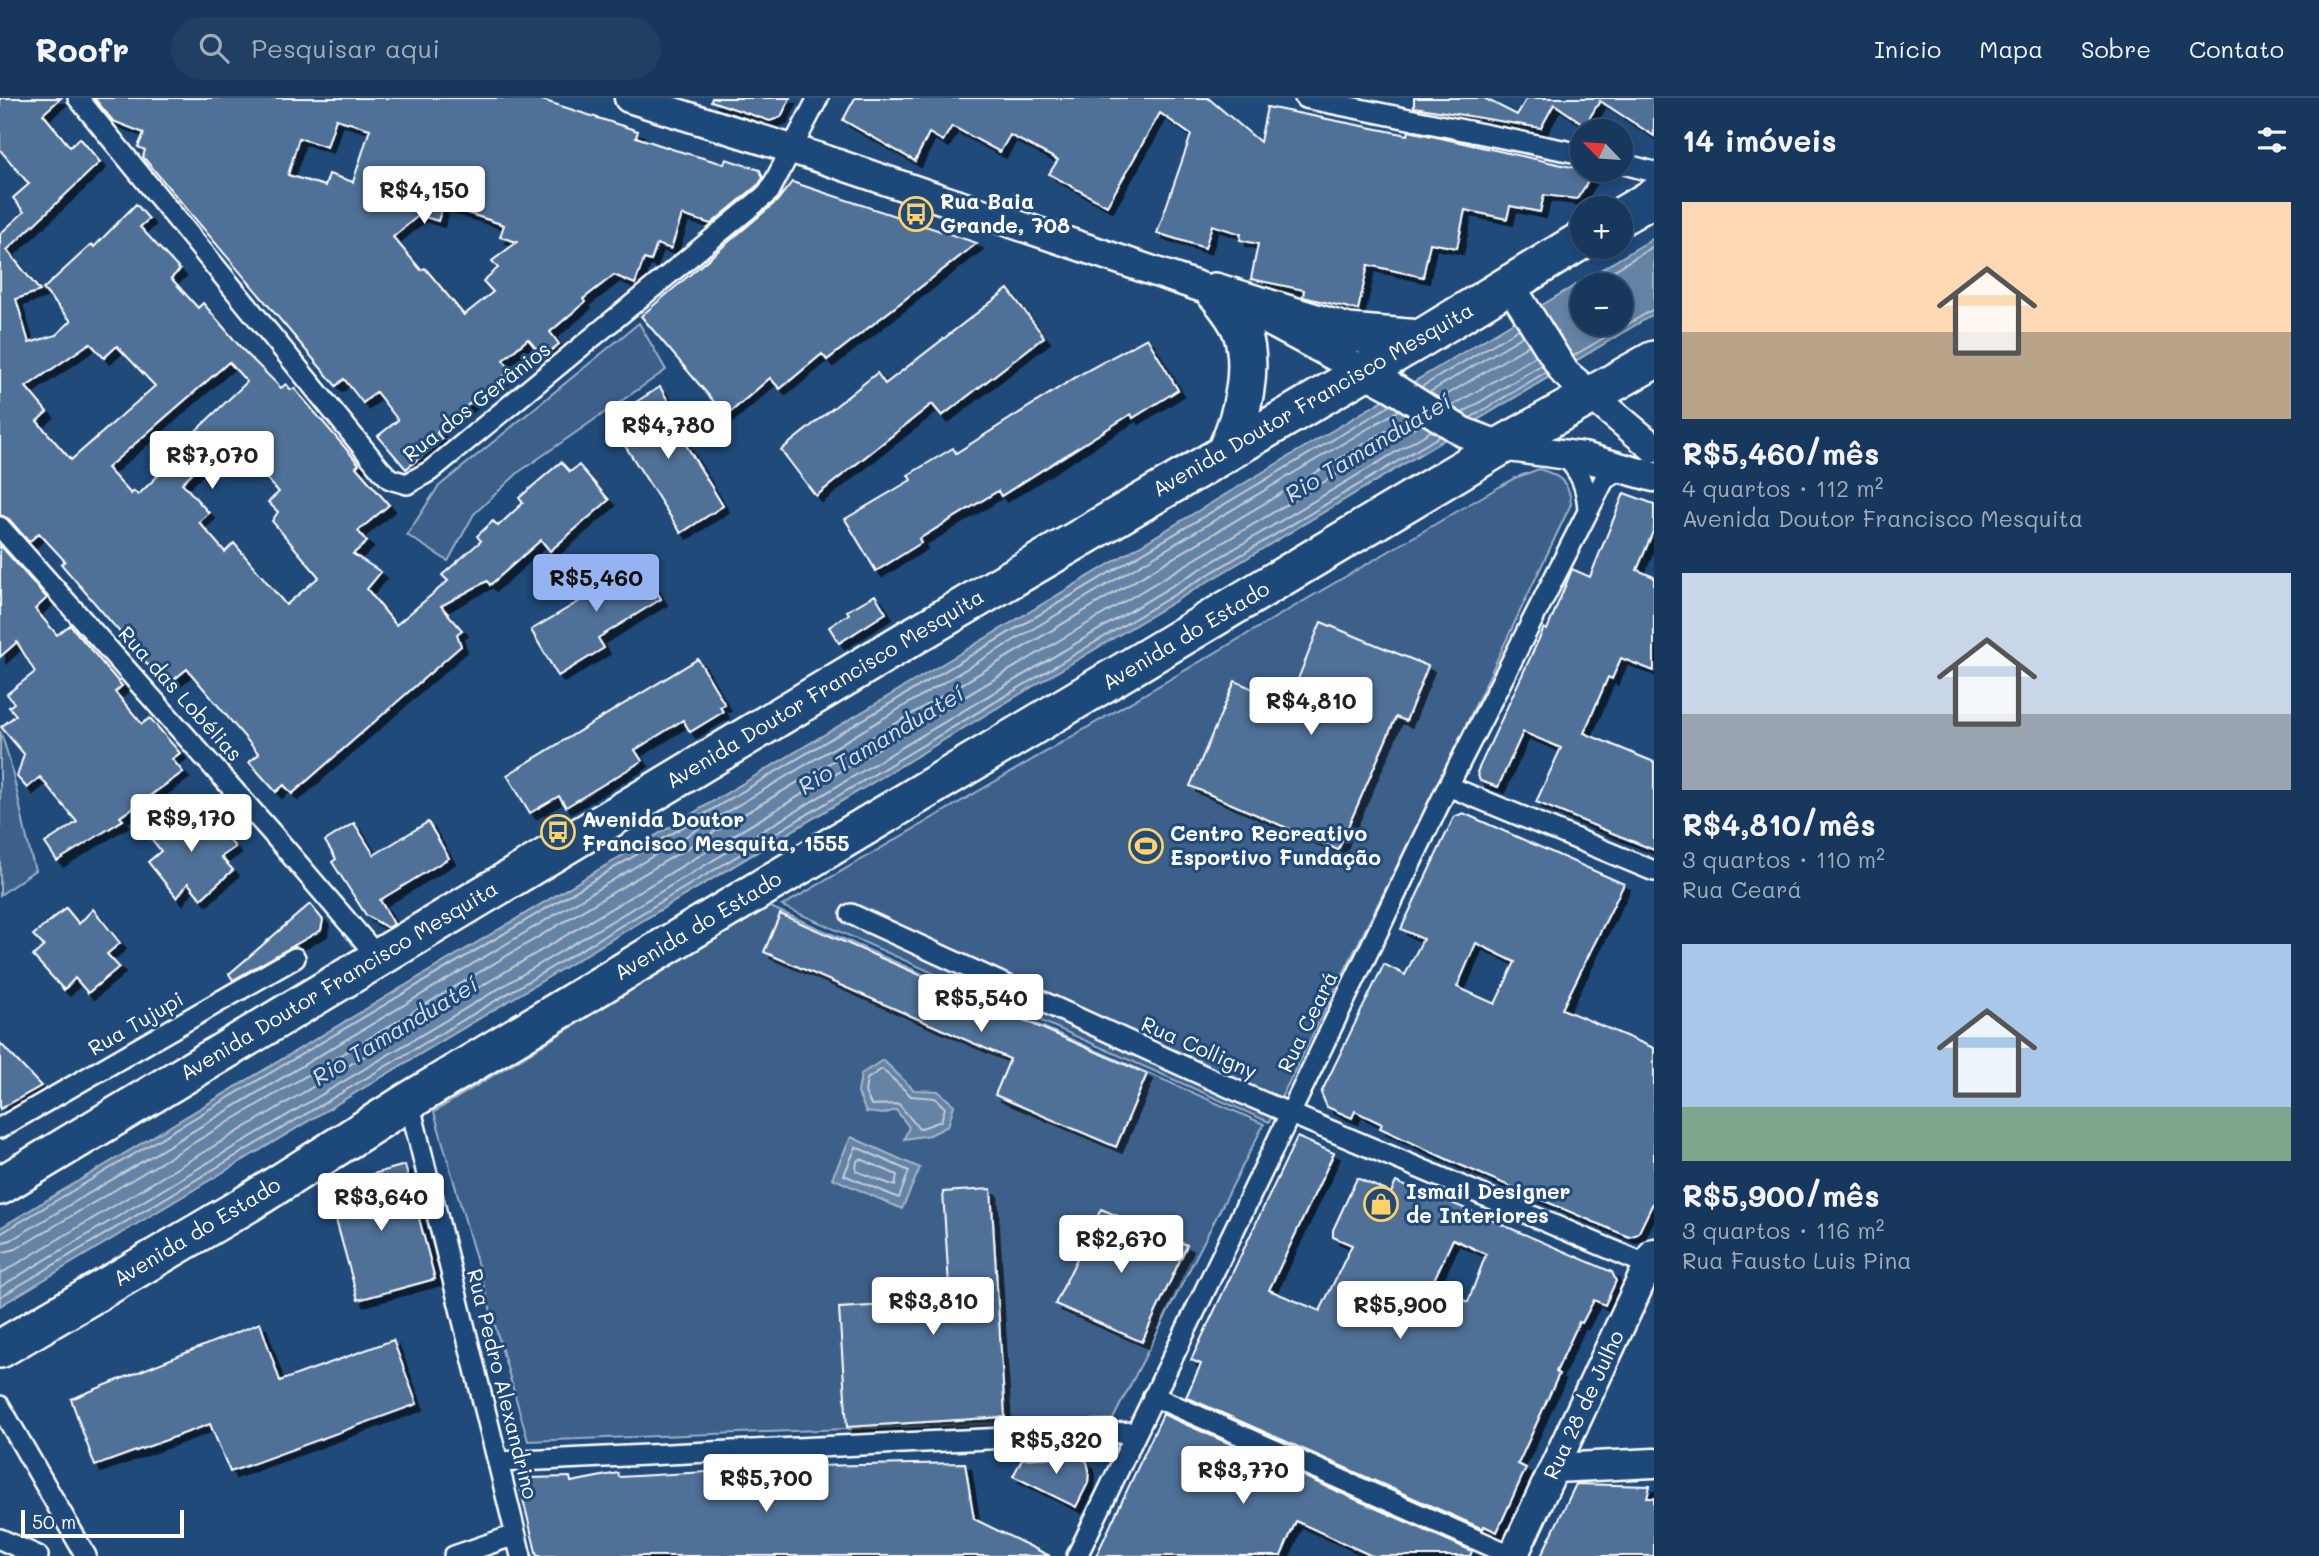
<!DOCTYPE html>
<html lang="pt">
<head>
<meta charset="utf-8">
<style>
  :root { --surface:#17385c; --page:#203f62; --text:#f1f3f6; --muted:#9eacbb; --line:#365272; --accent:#95b2f1 }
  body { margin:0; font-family:Mali,sans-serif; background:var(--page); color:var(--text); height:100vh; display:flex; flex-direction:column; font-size:26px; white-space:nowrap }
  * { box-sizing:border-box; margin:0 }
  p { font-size:23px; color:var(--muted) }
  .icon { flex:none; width:38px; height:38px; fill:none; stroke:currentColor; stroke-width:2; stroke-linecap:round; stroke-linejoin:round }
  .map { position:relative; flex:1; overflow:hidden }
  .drawer { display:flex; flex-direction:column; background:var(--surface); width:665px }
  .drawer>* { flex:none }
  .needle { width:46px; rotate:295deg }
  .controls { position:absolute; left:1570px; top:21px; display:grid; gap:14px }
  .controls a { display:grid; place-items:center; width:63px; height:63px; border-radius:50%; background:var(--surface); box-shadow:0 4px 10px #0003,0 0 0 2px var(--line); font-size:35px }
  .scale { position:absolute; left:21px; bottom:18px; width:163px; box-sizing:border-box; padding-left:7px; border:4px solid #fff; border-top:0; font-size:19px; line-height:24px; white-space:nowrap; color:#fff; -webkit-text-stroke:5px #1f4a7a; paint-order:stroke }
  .price { position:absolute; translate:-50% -60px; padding:0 16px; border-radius:7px; background:#fff; color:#222; font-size:23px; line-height:46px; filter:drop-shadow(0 2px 4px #0008) }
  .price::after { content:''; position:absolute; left:50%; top:42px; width:21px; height:16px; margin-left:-10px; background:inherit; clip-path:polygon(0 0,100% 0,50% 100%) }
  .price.active { background:var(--accent); color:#111 }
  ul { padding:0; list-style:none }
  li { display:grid; align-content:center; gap:14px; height:371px; padding:0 28px }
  li span { display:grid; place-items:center; height:217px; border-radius:0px; color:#555 }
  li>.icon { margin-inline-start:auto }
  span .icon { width:126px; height:126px; fill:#fffc; stroke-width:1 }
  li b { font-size:30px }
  h2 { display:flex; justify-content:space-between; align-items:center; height:84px; padding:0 28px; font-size:30px }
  header { display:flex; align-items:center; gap:42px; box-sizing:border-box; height:98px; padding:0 35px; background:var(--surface); border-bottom:2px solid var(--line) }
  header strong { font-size:33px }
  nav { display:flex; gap:38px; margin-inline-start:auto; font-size:24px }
  .search { width:490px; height:63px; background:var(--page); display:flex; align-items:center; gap:18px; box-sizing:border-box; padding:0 24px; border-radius:38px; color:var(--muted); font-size:26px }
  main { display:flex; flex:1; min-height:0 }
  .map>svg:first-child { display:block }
  .green { fill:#3c618b; stroke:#9eb0c5; stroke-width:2 }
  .water { fill:#6583a4; stroke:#a3b5c8; stroke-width:2; fill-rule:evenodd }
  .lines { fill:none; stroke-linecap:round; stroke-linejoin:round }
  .shore { stroke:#c1cddb; stroke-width:2 }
  .building { fill:#507197; stroke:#fff; stroke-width:2; fill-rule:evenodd; filter:url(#shadow) }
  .street-casing { stroke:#fff; stroke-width:24 }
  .secondary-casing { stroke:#fff; stroke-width:33 }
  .highway-casing { stroke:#fff; stroke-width:42 }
  .street { stroke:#1f4a7a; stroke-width:19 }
  .secondary { stroke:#1f4a7a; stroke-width:28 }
  .highway { stroke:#1f4a7a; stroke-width:37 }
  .labels { text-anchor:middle; stroke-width:6; stroke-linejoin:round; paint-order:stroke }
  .poi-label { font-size:21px; font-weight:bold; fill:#fff; stroke:#1f4a7a; text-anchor:start }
  .street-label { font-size:21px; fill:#fff; stroke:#1f4a7a }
  .water-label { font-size:23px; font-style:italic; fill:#d8e0e8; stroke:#1f4a7a }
</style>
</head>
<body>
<header>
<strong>Roofr</strong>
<div class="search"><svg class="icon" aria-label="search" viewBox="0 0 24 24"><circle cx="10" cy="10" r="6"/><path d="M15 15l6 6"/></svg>Pesquisar aqui</div>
<nav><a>Início</a><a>Mapa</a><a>Sobre</a><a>Contato</a></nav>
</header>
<main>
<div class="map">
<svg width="1654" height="1458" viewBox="0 0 1654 1458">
  <defs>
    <filter id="shadow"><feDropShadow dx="6" dy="6" stdDeviation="0" flood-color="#0009"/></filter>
  </defs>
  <rect width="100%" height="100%" fill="#1f4a7a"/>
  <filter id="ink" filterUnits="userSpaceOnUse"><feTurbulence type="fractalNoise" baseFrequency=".0143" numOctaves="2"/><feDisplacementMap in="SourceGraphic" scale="14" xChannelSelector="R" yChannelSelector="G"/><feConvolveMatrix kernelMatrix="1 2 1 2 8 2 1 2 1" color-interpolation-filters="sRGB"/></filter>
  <g filter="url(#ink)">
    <path class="green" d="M639,225l27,47 -147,102 -45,42 -26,47 -41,-26 31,-48z
      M1539,371c20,6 31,13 32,35l-134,282 -168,336 -487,-216 691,-404 42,-24z
      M0,633c17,45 21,93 35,139l-35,25z
      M768,808l496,218 -151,295 -585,22 -94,-329z"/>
    <path class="water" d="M1654,140v76l-1654,992v-78zM1582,187h38v39h-38z
      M883,962l31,30 24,1 16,14 -6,21 -18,9 -26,4 5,-12 -13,-17 -13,4 -17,-2 -8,-19 3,-19z
      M851,1039l69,31 -18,41 -70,-31z"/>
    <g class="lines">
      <path class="shore" d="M1590,187l64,-39
        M1573,258l81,-47
        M1421,289l98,-58
        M1430,294l93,-56
        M1440,301l89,-54
        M1452,308l84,-50
        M1462,315l79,-48
        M1470,320l76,-46
        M882,971l29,27 24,2 10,10 -4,13 -22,8 -20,-25 -28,1 -6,-13 2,-13z
        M856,1049l53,24 -10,27 -55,-23z
        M861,1061l36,16 -2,11 -39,-15 1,-10z
        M0,1136l1391,-829
        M0,1145l11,-3 1388,-830
        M0,1155l16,-4 1393,-832
        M0,1176l1421,-850
        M0,1189l1431,-856
        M0,1199l1440,-861"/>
    </g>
    <path class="building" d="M0,0h61l-18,16 27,33 10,-9 20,24 -93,88 33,41 -24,8 13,44 27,-8 15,-14 -28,-32 49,-45 2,3 42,-43 13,15 -9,8 40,43 -9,8 27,30 5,-5 39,46 39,39 5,-4 5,6 3,-2 65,76 -3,3 33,38 -31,26 9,11 -14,12 28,18 -14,17 29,36 52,-44 -6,-6 39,-34 -4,-5 16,-15 5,5 25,-23 -4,-5 42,-36 9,10 9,-7 30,35 -59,51 -9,-11 -51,45 -3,-4 -46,25 21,24 -5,4 4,12 -169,148 -8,-9 -8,7 -27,-30 10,-8 -72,-85 -21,17 -105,-122 4,-3 -26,-28 -10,9 -20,-23 -9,-4v-281l24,-22 -11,-14 16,-14 -29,-34zM90,245l14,15 13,-12 38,40 -84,74 -34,-39 10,-9 -21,-25zM229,264l18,20 -83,79 4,5 -30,29 -4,-4 -3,3 -24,-26zM213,354l11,11 11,-9 16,18 5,-5 23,25 -11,10 10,10 -6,9 47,56 -33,28 -52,-62 -9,9 -26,-30 10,-9 -27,-30z
      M94,0h442l102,33 -2,6 39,13 49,14 2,-5 34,11 3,8 -4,6 -48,40 -29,-9 -11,34 -14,-5 -6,17 -7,-2 -9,25 -21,-9 -31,24 2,3 -35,30 9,12 -16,13 -15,-18 -25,21 8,10 -70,57 -4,6 5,6 -36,30 -28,-33 20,-16 -22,-28 -13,11 -19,-24 -8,7 -193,-229 2,-7 -7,-3 6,-14 -31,-12zM336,21l34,10 -17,53 -24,-8 -4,12 -37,-11 11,-37 28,9zM443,107l61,20 -4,12 17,5 -25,19 6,7 -15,13 10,11 -29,23 -39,-47 -4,2 -28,-33 26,-22 19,6z
      M712,0h78l-9,19 -11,4 -59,-20z
      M855,0h353l52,44 7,-35 141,28 1,-4 185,41 -17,27 -33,-4 -4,17 -30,-6 -3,13 -42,-9 -8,38 -27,-5 -7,34 -55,-12 -10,45 -55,-13 1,-7 -53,-11 7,-35 -18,-4 1,-6 -29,-9 -7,23 -48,-15 34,-98 -31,-22 -53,93 -58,-32 9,-14 -48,-25 -10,17 -48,-26 -9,15 -14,-8 -14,28 -72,-41z
      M1414,0h70l33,17 10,-17h127v38l-54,-35 -15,24 -31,-21 -13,24 -127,-21z
      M792,84l185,61 -150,117 -5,-6 -42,35 -10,-11 -44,38 -85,-100 136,-115z
      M1008,191l36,48 -102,79 -10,-12 -116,92 -35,-46 96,-77 8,11z
      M1147,240l31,52 -45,28 -2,-4 -130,82 -3,-5 -79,48 2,4 -45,28 -31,-52 66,-39 -3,-5 45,-27 3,5 123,-78z
      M660,289l17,29 -6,4 52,86 -42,27 -61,-95 12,-7 -12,-19z
      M1624,395l30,11v25l-17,41 17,7v94l-33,-13 -9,21 -4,-2 -24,56 70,29v88l-118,-48 25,-54 -38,-16 -25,55 -18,-6 -3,-9 67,-144 3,2 25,-61 18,8z
      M0,447l47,53 -12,11 22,26 13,-10 52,61 -7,6 27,32 8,-6 30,35 -8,6 11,13 -63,45 3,3 -66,41 -12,-18 32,-21 -37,-45 -13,11 -10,-11 7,-23 -23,-27 15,-12 -7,-8 5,-4 -7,-9 28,-22 -18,-30 -17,15z
      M634,455l27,46 -63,39 6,10 -46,28 -27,-46 64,-38 -8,-12z
      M875,497l11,18 -47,30 -10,-16 20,-13 -2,-3z
      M1321,524l107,44 -22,55 -10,-4 -58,133 -148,-64 45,-105 53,23z
      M698,561l27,46 -5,2 3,5 -33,20 -7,-12 -48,30 7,11 -76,46 -7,-11 -29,17 -23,-38z
      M181,713l12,13 14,-12 28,35 -14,10 12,13 -32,29 -13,-16 -11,15 -29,-36 13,-11 -11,-14z
      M1463,715l161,71 -62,125 92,39v153l-16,33 -9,3 -176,-75 -73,-34 2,-4 -27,-13 -3,7 -25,-11 -6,-14 63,-129 21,11 18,-36 -22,-10 53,-112zM1476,845l39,19 -20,42 -38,-17z
      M428,724l21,36 -69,42 14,24 -6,4 -22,-13 -34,-53 4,-3 -11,-18 29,-18 20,32z
      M310,806l13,16 -2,10 -88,50 -4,-6z
      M66,810l13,16 14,-15 27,34 -13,11 12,13 -31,26 -13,-15 -11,12 -31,-34 11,-10 -11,-11z
      M780,816l367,160 -31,73 -121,-52 15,-36 -246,-107z
      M0,945l41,43 -41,23z
      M1297,1039l37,16 -65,137 51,21 32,-66 -19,-8v-7l24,-52 34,15 5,-11 32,14 1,-3 183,79 4,9 -11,24 -11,-5 -12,23 -3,-1 -23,50 3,2 -41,90 8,4 -29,64 -13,-6 -1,3 -297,-132 15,-33 -10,-4zM1453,1141l33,15 -18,48 -37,-16z
      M405,1067l30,114 -77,21 -31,-113z
      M991,1091l14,228 -158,10 -8,-119 111,-7 -7,-109z
      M1101,1111l86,36 -45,97 -87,-38z
      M260,1225l20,58 113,-41 24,64 -187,68 -20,-48 -115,42 -24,-67z
      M1163,1316l13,6 296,131 -2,5h-98l-76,-35 -15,35h-185z
      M1077,1358l10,6 2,8 -1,13 -12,24 -63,-31 9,-17z
      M965,1365l9,56 76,37h-513l-17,-69 7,-9 43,-1 1,5 47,-9 1,4 191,-11z
      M1576,1386l74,2 -3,12h7v58h-113z"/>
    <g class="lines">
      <g class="street-casing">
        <path id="street" d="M78,0l303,372 9,9 17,5 23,-13 339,-279 49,-94
          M1305,0l277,56
          M1620,65l34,9
          M1563,356c17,17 24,32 25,57
          M0,429l271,305 107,125
          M1448,688l206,85
          M851,816l393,180 404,171
          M409,1003l112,455
          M0,1030l295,-170
          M1153,1298l360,160
          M0,1308l86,150
          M498,1364l637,-30
          M0,1441l38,17
          M454,1458l61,-21
          M1077,1458l371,-770 156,-306 19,-12"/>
      </g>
      <g class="secondary-casing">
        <path id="secondary" d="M629,0l188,59 398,135 177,95 71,45 38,14 82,11 71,20
          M1510,187l55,88 89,75
          M1555,1370l99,-5
          M1513,1458l141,-303"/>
      </g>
      <g class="highway-casing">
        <path id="highway" d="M1620,119l34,-20
          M1215,194l133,41 72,6
          M1218,197c9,11 19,23 24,37 12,37 0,85 -16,119
          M0,1088l910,-548 510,-299 162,-99
          M0,1251l247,-145 162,-103 353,-213 739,-442 153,-86"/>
      </g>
      <use href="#street" class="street"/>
      <use href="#secondary" class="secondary"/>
      <use href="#highway" class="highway"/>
    </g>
  </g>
  <defs>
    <g id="bus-ring" transform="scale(1.75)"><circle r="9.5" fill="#1f4a7a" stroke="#ffd166" stroke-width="1.5"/><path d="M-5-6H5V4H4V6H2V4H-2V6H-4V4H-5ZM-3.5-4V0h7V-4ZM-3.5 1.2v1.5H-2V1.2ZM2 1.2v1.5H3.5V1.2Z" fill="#ffd166"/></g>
    <g id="stadium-ring" transform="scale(1.75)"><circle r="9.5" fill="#1f4a7a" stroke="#ffd166" stroke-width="1.5"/><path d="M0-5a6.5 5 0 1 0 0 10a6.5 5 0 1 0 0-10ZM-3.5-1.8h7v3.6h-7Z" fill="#ffd166"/></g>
    <g id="shop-ring" transform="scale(1.75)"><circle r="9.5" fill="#1f4a7a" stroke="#ffd166" stroke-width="1.5"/><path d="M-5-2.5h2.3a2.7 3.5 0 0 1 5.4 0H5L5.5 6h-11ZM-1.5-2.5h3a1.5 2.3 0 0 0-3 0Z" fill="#ffd166"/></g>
  </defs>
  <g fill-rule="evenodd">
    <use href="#bus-ring" x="916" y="116"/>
    <use href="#bus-ring" x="558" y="734"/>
    <use href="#stadium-ring" x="1146" y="748"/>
    <use href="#shop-ring" x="1381" y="1106"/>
  </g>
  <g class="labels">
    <g class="poi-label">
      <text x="940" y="111">Rua Baia<tspan x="940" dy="24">Grande, 708</tspan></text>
      <text x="582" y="729">Avenida Doutor<tspan x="582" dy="24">Francisco Mesquita, 1555</tspan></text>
      <text x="1170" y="743">Centro Recreativo<tspan x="1170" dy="24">Esportivo Fundação</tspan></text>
      <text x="1406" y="1101">Ismail Designer<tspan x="1406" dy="24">de Interiores</tspan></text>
    </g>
    <g class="street-label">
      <text transform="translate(1313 302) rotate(-30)" y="7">Avenida Doutor Francisco Mesquita</text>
      <text transform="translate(477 304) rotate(-38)" y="7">Rua dos Gerânios</text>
      <text transform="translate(1186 538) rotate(-31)" y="7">Avenida do Estado</text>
      <text transform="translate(825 591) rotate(-31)" y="7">Avenida Doutor Francisco Mesquita</text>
      <text transform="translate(180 596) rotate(48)" y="7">Rua das Lobélias</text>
      <text transform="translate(698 828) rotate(-31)" y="7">Avenida do Estado</text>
      <text transform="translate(339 883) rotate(-31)" y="7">Avenida Doutor Francisco Mesquita</text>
      <text transform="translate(1308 924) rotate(-64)" y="7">Rua Ceará</text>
      <text transform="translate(136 926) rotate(-30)" y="7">Rua Tujupi</text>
      <text transform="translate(1199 950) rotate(24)" y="7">Rua Colligny</text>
      <text transform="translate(197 1134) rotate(-31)" y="7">Avenida do Estado</text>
      <text transform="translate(502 1286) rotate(76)" y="7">Rua Pedro Alexandrino</text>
      <text transform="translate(1584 1307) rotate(-65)" y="7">Rua 28 de Julho</text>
    </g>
    <g class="water-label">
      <text transform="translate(1368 350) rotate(-31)" y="8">Rio Tamanduateí</text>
      <text transform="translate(881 642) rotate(-31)" y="8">Rio Tamanduateí</text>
      <text transform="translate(395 933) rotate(-31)" y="8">Rio Tamanduateí</text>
    </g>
  </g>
</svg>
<div class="controls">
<a><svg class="needle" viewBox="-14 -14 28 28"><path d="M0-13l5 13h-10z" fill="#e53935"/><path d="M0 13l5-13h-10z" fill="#9eacbb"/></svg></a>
<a>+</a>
<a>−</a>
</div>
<div class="scale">50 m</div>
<b class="price" style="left:424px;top:128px">R$4,150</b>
<b class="price" style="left:668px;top:363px">R$4,780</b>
<b class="price" style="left:212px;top:393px">R$7,070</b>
<b class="price active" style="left:596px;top:516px">R$5,460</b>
<b class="price" style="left:1311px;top:639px">R$4,810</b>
<b class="price" style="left:191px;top:756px">R$9,170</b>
<b class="price" style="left:981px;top:936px">R$5,540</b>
<b class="price" style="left:381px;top:1135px">R$3,640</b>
<b class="price" style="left:1121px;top:1177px">R$2,670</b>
<b class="price" style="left:933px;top:1239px">R$3,810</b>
<b class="price" style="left:1400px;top:1243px">R$5,900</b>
<b class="price" style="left:1056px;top:1378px">R$5,320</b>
<b class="price" style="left:1243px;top:1408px">R$3,770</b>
<b class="price" style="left:766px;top:1416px">R$5,700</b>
</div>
<section class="drawer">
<h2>14 imóveis<svg class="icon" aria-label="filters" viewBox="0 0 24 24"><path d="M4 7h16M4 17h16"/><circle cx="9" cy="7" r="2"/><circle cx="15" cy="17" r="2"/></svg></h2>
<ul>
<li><span style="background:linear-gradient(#ffd9b3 60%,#b9a48a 0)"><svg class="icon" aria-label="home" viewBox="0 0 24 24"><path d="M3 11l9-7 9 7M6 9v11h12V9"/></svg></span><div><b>R$5,460/mês</b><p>4 quartos · 112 m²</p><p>Avenida Doutor Francisco Mesquita</p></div></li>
<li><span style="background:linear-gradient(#c9d6e8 65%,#9aa5b1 0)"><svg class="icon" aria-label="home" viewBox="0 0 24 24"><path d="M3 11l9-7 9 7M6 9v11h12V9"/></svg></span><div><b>R$4,810/mês</b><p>3 quartos · 110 m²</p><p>Rua Ceará</p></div></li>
<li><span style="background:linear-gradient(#a9c7e8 75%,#7fa58c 0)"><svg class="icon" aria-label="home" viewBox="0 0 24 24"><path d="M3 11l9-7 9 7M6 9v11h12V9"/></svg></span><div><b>R$5,900/mês</b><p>3 quartos · 116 m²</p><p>Rua Fausto Luis Pina</p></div></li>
</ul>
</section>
</main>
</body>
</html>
